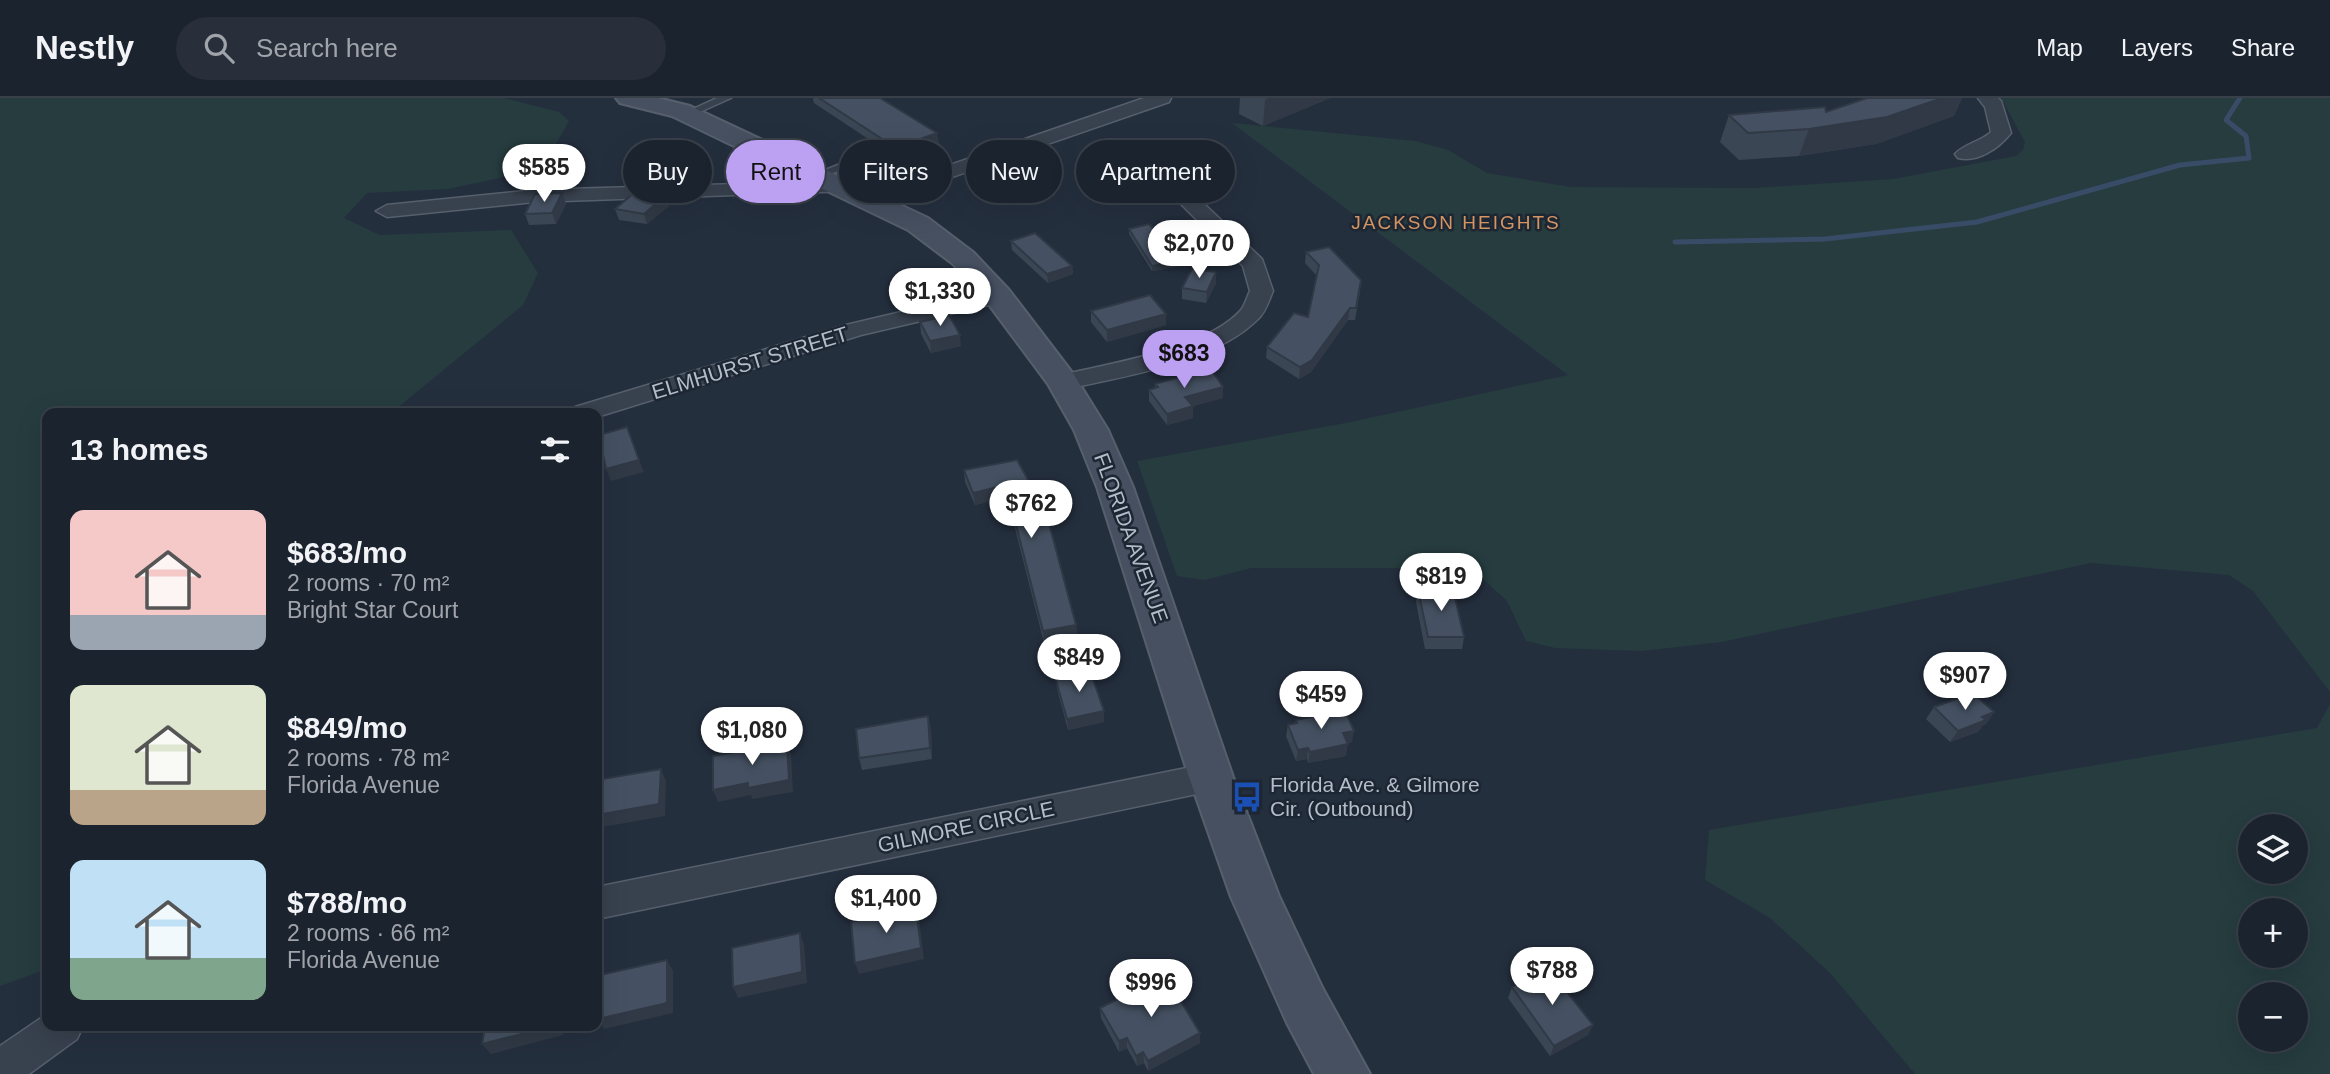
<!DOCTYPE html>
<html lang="en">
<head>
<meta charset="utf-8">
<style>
  :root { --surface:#1b232e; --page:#282f3a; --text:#f1f3f6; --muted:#a0a4aa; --line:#39404a; --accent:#bca0f2 }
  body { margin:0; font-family:Arial,sans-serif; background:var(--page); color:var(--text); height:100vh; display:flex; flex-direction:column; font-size:26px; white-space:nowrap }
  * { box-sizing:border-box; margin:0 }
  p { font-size:23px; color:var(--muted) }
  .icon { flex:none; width:38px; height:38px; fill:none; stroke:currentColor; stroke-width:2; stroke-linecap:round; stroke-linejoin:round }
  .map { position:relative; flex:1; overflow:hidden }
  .details { position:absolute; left:42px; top:310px; width:560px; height:623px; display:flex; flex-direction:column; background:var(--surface); border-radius:14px; box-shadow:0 7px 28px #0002,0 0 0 2px var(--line) }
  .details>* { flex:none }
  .hud { position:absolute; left:623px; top:42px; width:665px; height:63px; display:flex; gap:14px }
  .fabs { position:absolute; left:2238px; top:716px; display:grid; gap:14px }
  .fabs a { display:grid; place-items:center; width:70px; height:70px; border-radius:50%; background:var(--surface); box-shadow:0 7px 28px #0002,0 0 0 2px var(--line); font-size:35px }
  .price { position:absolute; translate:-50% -60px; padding:0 16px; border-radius:24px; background:#fff; color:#222; font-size:23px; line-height:46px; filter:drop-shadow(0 2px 4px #0008) }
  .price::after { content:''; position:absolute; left:50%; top:42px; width:21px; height:16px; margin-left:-10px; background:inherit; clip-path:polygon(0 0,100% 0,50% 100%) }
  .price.current { background:var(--accent); color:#111 }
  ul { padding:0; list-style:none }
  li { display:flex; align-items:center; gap:21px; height:175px; padding:0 28px }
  li span { display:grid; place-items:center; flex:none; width:196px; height:140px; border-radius:14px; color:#555 }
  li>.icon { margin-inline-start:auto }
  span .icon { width:84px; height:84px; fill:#fffc; stroke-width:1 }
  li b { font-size:30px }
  h2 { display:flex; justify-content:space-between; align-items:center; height:84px; padding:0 28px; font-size:30px }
  .tag { padding:0 24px; border-radius:32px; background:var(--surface); box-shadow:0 7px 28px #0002,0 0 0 2px var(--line); font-size:24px; line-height:63px }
  .tag.current { background:var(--accent); color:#111 }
  header { display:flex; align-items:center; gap:42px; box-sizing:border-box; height:98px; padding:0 35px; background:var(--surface); border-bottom:2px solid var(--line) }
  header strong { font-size:33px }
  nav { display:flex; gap:38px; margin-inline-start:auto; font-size:24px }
  .search { width:490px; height:63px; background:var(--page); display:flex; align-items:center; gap:18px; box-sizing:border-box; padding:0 24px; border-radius:38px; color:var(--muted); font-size:26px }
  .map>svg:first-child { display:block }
  .green { fill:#263c3f; fill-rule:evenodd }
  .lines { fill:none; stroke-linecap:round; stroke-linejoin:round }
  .stream { stroke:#394c67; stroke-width:5 }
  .service-casing { stroke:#565f6c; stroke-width:3 }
  .minor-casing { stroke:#565f6c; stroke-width:3 }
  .secondary-casing { stroke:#565f6c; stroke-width:4 }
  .service { fill:#38414e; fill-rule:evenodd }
  .minor { fill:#38414e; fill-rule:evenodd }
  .secondary { fill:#465061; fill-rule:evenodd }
  .wall { fill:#3b4654 }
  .shaded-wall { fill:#303945 }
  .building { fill:#455162; stroke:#303945; stroke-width:2 }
  .labels { text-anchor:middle; stroke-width:5; stroke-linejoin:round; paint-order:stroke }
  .far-neighbourhood-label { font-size:19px; letter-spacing:2px; fill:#d59563; stroke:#1d2633 }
  .street-label { font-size:21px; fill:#b4bcc9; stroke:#1d2633 }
  .poi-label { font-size:21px; fill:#b4bcc9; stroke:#1d2633; text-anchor:start }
</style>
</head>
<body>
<header>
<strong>Nestly</strong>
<div class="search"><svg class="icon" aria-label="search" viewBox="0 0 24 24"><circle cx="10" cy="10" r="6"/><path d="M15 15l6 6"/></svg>Search here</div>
<nav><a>Map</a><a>Layers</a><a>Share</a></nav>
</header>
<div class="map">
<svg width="2330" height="976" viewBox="0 0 2330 976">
  <rect width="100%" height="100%" fill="#242f3e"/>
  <path class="green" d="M0,0h504l55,14 10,9 -13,23 -52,33 -56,12 -81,4 -23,25 36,17 131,-5 27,43 -15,32 -132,108h-344v556l-47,17z
    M2001,0h329v594l-77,-101 -24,-16 -138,-12 -369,79 -81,9 -86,-3 -29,-7 -19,-40 -36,-33h-220l-47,12 -27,-4 -40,-115 214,-39 217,-47 -336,-252 184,18 32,9 39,23 84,14 182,1 140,-9 123,-23 7,-6 2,-8z
    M2330,606v370h-415l-84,-100 -61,-56 -65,-38 4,-50 608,-102zM2296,728v46h-46v-46zM2250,812h46v46h-46zM2250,896h46v46h-46z"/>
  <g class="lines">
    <path class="stream" d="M1675,144l150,-3 152,-17 203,-57 69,-7 -3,-22 -20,-16 14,-22"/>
    <g class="service-casing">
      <path id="service" d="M717,0h14l-40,18 -9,-2z
        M865,56l52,28 1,2 -9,2 -45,-25 -42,16 -9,-2z"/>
    </g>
    <g class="minor-casing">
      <path id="minor" d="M1144,0h27l-2,4 -292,101 -7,2 -10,-6 3,-4z
        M1978,0h20l3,3 10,32c-12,15 -33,30 -53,25l-3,-4c9,-10 25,-12 36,-22l-6,-25z
        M1172,80l7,2 83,79 11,32c-4,9 -7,21 -15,28 -45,45 -135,57 -195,71l-9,-3 -4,-5 4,-5c50,-13 152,-27 187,-67 4,-5 6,-13 9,-19l-7,-25 -78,-78 -3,-4 3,-4z
        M844,83l10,6 -3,4 -317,11 -147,15 -11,-6 11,-6 147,-15z
        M998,191l8,2 4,5 -4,5 -145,34 -264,82v-4h-26l4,-6 271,-82z
        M1211,665l12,4 5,10 -5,10 -12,4 -614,128v-32z
        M47,916v12h36l-6,13 -48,35h-29v-28z"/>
    </g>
    <g class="secondary-casing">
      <path id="secondary" d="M616,0h42l32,8 238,112 45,34 36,38 65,85 34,55 25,57 100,290 46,119 44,93 47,85h-56l-27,-51 -56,-126 -42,-120 -92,-290 -23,-57 -26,-46 -61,-82 -34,-38 -45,-34 -236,-114 -52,-13z"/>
    </g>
    <use href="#service" class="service"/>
    <use href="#minor" class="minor"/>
    <use href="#secondary" class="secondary"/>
  </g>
  <path class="wall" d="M813,0h67l59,45 -42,15 -83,-55z
    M1240,0h90l-67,28 -24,-12z
    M1867,0h95l-8,18 -78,28 -77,12 -60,4 -19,-18 9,-27 97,-3z
    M562,95l4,11 -10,20 -27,1 -4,-11z
    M669,108l-22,18 -28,-4 -4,-11z
    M1129,131l53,37 -30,5 -23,-37z
    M1011,143l61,25 1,8 -25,9 -36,-33z
    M1306,154l54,40 -5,28h-7l-37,52 -12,7 -33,-21 1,-11 41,-30 9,-41 -12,-13z
    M1216,185l-10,20 -24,-4v-11z
    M1091,213l75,14 -59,17 -16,-20z
    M920,224l41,24 -30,7 -10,-19z
    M1155,286l68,3v11l-30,8v12l-26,7 -18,-24v-11l6,-2z
    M1017,362l59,165 1,12 -33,6 -37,-146 -32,8 -10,-23 -1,-12z
    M1418,492l46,47 -2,12h-37l-9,-47z
    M1055,579l49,34v11l-36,8 -11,-41z
    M1934,609l60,5 -8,12 -3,1 -5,7 -28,10 -24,-23z
    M1296,622l56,22 -5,1 -1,13 -38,7 -1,-4 -11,2 -10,-25 2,-11 7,-1z
    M931,630l1,31 -70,11 -3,-12z
    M1512,889l76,48 -38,21 -42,-58z
    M1100,910l100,25v10l-52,28 -4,-8 -7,3 -10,-18 -8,4 -18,-34z"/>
  <path class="shaded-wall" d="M1268,0h62l-67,28 2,-26z
    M1942,0h20l-8,18 -78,28 -77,12 10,-27z
    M937,35l2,10 -42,15 -1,-10z
    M562,95l4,11 -10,20 -4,-11z
    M666,97l3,11 -22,18 -3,-10z
    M1182,162v6l-30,5v-5z
    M1072,168l1,8 -25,9 -1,-9z
    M1216,174v11l-10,20 1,-11z
    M1350,210l-2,12 -37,52 -12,7 1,-12z
    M1166,216v11l-59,17v-12z
    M960,237l1,11 -30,7 -1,-12z
    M1223,289v11l-30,8v12l-26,7v-11l18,-17z
    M639,362l5,12 -33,9 -5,-12z
    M1006,387l1,12 -32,8 -2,-12z
    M1076,527l1,12 -33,6 -1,-12z
    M1104,613v11l-36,8 -1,-11z
    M1994,614l-8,12 -3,1 -5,7 -28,10 8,-11 24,-14z
    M928,618l3,12 1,31 -2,-11z
    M1354,633l-2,11 -11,2 2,-11z
    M787,645l4,11 2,38 -41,7 -1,-4 -33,7 -5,-12z
    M1348,646l-2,12 -38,7 2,-11z
    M1308,650l-1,11 -11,2 2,-11z
    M661,671l5,12 -1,35 -68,12v-13z
    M916,810l3,11 5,40 -65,15 -4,-11z
    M800,835l4,11 3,39 -69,15 -5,-11z
    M667,862l6,11v42l-69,16 -6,-10z
    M1593,927l-5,10 -38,21 4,-10z
    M553,928h11l-1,9 -72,19 -9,-10z
    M1200,935v10l-52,28v-10z
    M1127,940v10l-8,4v-11z
    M1143,954l1,11 -7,3 -1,-10z"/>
  <path class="building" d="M819,0h61l57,35 -41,15z
    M1867,0h75l-55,19 -78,12 -61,4 -19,-18 96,-8 1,5z
    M636,93l30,4 -22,19 -29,-5z
    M562,95l-10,20 -27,1 10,-20z
    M1149,126l33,36 -30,6 -23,-37z
    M1035,135l37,33 -25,8 -36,-33z
    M1329,149l32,33 -5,28h-6l-38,52 -12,7 -33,-20 27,-34 14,4 11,-52 -13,-13z
    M1192,171l24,3 -9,20 -25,-4z
    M1150,197l16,19 -59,16 -16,-19z
    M949,217l11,20 -30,6 -10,-19z
    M1210,270l13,19 -38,10 8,9 -26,8 -18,-24 9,-3 -3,-3z
    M627,329l12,33 -33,9 -7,-34z
    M1017,362l29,52 30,113 -33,6 -37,-146 -33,8 -9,-23z
    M1453,491l11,48h-36l-10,-47z
    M1090,572l14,41 -37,8 -12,-42z
    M1973,595l21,19 -12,5 4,3 -28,11 -24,-24z
    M1345,612l9,21 -11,2 5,11 -38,8 -2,-4 -10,2 -10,-25 9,-2 -1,-3z
    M928,618l2,32 -71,10 -3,-29z
    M787,645l2,37 -41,8v-5l-35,7v-34z
    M661,671l-2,35 -62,11v-35z
    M916,810l5,40 -66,15 -4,-41z
    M800,835l2,39 -69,15 -1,-39z
    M667,862v43l-69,16 2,-44z
    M1548,870l45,57 -39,21 -42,-59z
    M1165,877l35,58 -52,28 -5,-9 -7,4 -9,-18 -8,3 -19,-33z
    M485,928h68l-71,18z"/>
  <defs>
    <g id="bus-bare" transform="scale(2.415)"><path d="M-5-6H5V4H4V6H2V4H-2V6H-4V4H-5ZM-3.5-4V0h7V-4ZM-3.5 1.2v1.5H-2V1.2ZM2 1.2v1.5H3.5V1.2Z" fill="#1a4fb4" stroke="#1d2633" stroke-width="2.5" paint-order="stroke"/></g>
  </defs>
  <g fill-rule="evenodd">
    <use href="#bus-bare" x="1247" y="699"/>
  </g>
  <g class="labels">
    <g class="far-neighbourhood-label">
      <text x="1456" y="131">JACKSON HEIGHTS</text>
    </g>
    <g class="street-label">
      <text transform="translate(750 265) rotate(-17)" y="7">ELMHURST STREET</text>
      <text transform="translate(1131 440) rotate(70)" y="7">FLORIDA AVENUE</text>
      <text transform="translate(966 729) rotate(-12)" y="7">GILMORE CIRCLE</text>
    </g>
    <g class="poi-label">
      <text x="1270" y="694">Florida Ave. &amp; Gilmore<tspan x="1270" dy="24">Cir. (Outbound)</tspan></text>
    </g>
  </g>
</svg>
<div class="fabs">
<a><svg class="icon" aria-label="layers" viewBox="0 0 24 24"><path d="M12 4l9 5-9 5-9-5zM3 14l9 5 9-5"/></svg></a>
<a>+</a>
<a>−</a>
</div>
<b class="price" style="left:544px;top:106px">$585</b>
<b class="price" style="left:1199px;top:182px">$2,070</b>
<b class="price" style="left:940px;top:230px">$1,330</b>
<b class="price current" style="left:1184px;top:292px">$683</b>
<b class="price" style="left:1031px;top:442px">$762</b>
<b class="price" style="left:1441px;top:515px">$819</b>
<b class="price" style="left:1079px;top:596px">$849</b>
<b class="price" style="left:1965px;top:614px">$907</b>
<b class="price" style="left:1321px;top:633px">$459</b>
<b class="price" style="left:752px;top:669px">$1,080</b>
<b class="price" style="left:886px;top:837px">$1,400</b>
<b class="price" style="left:1552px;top:909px">$788</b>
<b class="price" style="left:1151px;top:921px">$996</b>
<div class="hud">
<a class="tag">Buy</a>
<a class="tag current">Rent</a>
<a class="tag">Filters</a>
<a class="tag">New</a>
<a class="tag">Apartment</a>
</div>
<section class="details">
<h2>13 homes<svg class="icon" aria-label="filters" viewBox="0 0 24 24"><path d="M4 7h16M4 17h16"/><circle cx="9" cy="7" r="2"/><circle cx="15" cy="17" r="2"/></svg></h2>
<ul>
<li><span style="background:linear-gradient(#f6c9c9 75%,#9aa5b1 0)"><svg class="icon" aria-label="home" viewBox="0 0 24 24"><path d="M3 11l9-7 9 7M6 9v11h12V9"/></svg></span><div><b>$683/mo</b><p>2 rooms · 70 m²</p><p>Bright Star Court</p></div></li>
<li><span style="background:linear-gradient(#dfe7d0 75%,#b9a48a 0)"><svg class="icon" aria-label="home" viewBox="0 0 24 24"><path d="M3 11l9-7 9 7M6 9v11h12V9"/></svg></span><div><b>$849/mo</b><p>2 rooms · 78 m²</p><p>Florida Avenue</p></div></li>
<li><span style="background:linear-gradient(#bfe0f5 70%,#7fa58c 0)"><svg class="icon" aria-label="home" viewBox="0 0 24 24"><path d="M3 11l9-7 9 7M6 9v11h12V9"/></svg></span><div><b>$788/mo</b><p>2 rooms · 66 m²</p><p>Florida Avenue</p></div></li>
</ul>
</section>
</div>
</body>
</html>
